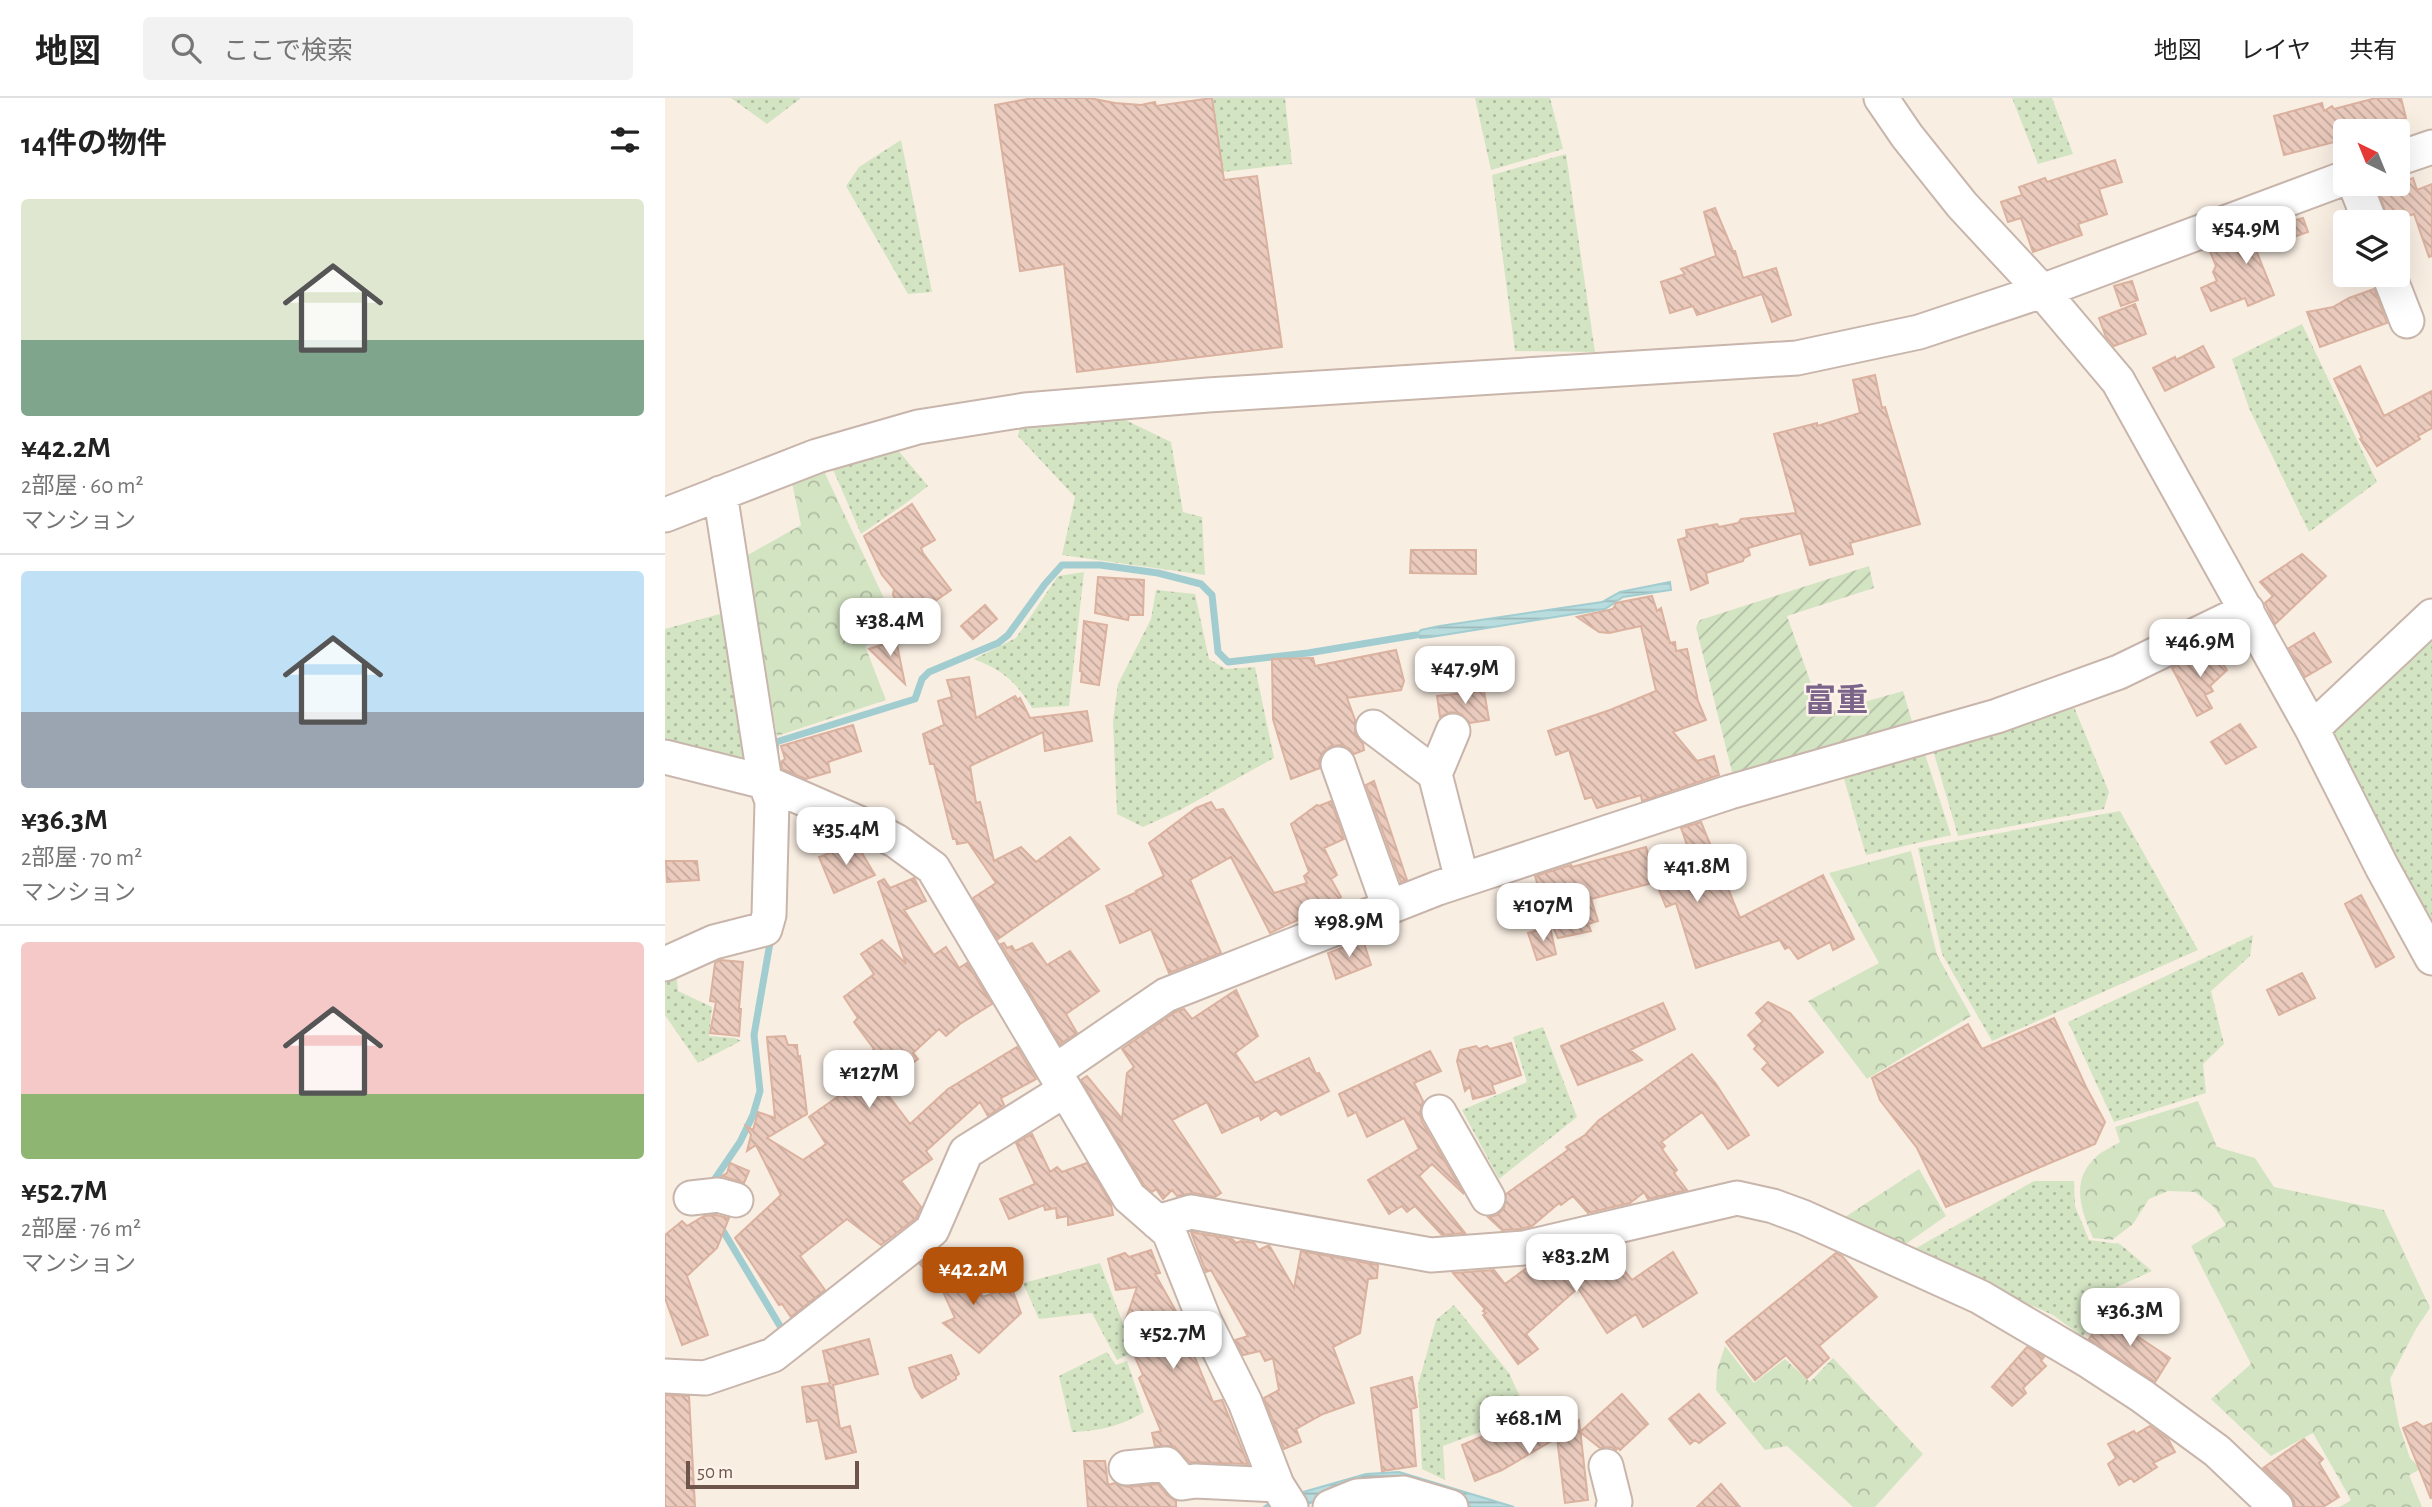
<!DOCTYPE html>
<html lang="ja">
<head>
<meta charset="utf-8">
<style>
  :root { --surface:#fff; --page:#f2f2f2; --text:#222; --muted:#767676; --line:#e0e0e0; --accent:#b45309 }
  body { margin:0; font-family:"Alegreya Sans","Noto Sans JP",sans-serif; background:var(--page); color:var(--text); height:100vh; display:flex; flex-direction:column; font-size:26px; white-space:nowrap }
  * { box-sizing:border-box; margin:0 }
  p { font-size:23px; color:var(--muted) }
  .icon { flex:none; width:38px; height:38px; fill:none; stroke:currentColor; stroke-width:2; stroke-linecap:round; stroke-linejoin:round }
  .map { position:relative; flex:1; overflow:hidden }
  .details { display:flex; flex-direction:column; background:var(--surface); width:665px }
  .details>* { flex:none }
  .needle { width:46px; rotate:317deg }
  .fabs { position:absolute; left:1668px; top:21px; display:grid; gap:14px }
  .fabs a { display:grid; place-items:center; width:77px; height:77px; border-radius:7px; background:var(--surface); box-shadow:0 7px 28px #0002; font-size:35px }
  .scale { position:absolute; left:21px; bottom:18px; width:173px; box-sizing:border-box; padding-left:7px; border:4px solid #6d554c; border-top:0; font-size:19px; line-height:24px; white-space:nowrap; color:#6d554c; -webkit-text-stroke:5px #fcf2e7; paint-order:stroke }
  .price { position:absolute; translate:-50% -60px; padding:0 16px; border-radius:14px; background:#fff; color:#222; font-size:23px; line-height:46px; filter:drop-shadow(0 2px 4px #0008) }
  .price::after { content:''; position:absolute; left:50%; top:42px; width:21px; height:16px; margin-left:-10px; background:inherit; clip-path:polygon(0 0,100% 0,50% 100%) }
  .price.on { background:var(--accent); color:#fff }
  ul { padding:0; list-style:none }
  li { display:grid; align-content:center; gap:14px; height:371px; padding:0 21px }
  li+li { border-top:2px solid var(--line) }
  li span { display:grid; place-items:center; height:217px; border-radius:7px; color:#555 }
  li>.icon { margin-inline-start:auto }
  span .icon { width:126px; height:126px; fill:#fffc; stroke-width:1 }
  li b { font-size:30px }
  h2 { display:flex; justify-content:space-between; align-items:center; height:84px; padding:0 21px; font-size:30px }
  header { display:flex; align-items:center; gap:42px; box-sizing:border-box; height:98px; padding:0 35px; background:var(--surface); border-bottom:2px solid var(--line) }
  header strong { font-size:33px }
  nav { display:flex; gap:38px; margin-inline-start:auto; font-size:24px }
  .search { width:490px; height:63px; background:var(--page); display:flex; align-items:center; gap:18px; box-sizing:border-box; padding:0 24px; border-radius:7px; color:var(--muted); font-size:26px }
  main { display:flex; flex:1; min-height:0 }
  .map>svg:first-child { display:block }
  .grass { fill:url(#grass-dots) }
  .forest { fill:url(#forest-crowns) }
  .garden { fill:url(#garden-furrows) }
  .water { fill:url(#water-rules); stroke:#a1cdd0; stroke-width:2 }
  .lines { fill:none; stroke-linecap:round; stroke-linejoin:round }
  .stream { stroke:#a1cdd0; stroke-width:7 }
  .building { fill:url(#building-back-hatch); stroke:#dbb19f; stroke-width:2 }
  .minor-casing { stroke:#c8b5ab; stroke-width:37 }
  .minor { stroke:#fff; stroke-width:33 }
  .labels { text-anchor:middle; stroke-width:5; stroke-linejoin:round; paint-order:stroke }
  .quarter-label { font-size:32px; font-weight:bold; fill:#7a648a; stroke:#fcf2e7 }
</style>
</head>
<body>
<header>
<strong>地図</strong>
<div class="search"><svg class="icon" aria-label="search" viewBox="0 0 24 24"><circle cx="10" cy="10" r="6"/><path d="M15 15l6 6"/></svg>ここで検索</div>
<nav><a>地図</a><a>レイヤ</a><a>共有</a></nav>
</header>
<main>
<section class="details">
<h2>14件の物件<svg class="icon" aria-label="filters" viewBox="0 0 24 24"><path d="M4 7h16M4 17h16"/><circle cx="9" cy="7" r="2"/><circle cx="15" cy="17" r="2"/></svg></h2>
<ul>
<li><span style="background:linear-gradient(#dfe7d0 65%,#7fa58c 0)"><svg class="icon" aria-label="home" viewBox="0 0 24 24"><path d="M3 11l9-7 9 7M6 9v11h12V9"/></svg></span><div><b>¥42.2M</b><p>2部屋 · 60 m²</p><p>マンション</p></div></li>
<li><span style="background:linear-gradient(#bfe0f5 65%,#9aa5b1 0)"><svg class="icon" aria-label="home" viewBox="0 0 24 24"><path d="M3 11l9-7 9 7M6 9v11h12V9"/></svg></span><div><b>¥36.3M</b><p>2部屋 · 70 m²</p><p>マンション</p></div></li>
<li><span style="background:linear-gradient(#f6c9c9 70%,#8fb573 0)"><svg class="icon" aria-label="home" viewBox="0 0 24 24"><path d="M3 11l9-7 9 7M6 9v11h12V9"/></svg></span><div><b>¥52.7M</b><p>2部屋 · 76 m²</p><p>マンション</p></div></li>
</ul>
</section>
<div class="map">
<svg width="1767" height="1409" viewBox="0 0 1767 1409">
  <defs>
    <pattern id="grass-dots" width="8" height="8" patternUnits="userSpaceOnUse" patternTransform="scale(1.75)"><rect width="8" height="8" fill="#d3e4c3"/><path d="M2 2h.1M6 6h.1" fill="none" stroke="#afbca1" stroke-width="1.8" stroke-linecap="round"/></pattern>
    <pattern id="forest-crowns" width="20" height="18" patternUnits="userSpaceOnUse" patternTransform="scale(1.75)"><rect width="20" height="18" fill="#d3e4c3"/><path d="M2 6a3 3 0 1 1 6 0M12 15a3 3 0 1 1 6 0" fill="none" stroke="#afbca1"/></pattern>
    <pattern id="garden-furrows" width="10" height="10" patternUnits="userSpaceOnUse" patternTransform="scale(1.75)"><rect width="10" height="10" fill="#d3e4c3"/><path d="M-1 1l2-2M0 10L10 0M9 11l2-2" fill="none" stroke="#afbca1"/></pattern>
    <pattern id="water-rules" width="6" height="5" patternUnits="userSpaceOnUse" patternTransform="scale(1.75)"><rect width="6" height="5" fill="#b9dddf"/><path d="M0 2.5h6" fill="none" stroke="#9bb6b7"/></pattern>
    <pattern id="building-back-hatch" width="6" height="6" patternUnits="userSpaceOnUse" patternTransform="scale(1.75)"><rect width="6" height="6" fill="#ebcbbd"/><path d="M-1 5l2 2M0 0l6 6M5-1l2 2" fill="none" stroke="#c3a89c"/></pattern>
  </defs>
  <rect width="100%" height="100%" fill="#f9eee2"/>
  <path class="grass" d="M66,0h70l-34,26z
    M548,0h72l7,66 -69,8z
    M810,0h75l13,51 -72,21z
    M1347,0h40l21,56 -35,10z
    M236,42l31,152 -24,2 -62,-108 13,-19z
    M901,56l29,198 -80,-1 -23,-176z
    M1637,226l75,158 -68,50 -60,-124 -17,-49z
    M454,319l52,25 12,70 19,5 3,58 -143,-20 13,-58 -57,-61 3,-14z
    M227,345l36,43 -22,17 -45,31 -33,-76z
    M419,474l-15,134 -37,2c-16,-27 -30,-38 -58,-49l42,-21 42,-62z
    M491,492l39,4 14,65 17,10 29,-2 19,91 -94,52 -37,17 -26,-13 -4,-93 5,-37 33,-65z
    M62,514l20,152 -82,-16v-119z
    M1767,535v297l-110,-193z
    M1407,604l37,90 -5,17 -146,27 -25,-86z
    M1260,656l26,81 -85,20 -24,-83z
    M1455,713l78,139 -206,91 -50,-87 -24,-106z
    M1588,837l-3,21 -39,35 13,53 -21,20 3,29 -92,29 -46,-100z
    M11,871l2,22 34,16 -3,29 26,2 6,3 -43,22 -33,-48v-42z
    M878,929l34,90 -78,62 -37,-69 65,-28 -14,-45z
    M1369,1083h40l1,25 14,34 31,4 32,27 -46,21 -23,45 -30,-22 -142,-64z
    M435,1165l34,89 -17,8 -25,-47 -53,6 -16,-36z
    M789,1207l55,68 19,41 -85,32 2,34 -23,-11 -4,-84 18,-65z
    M442,1254l9,13 11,-4 17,51c-22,14 -46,19 -72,20l-13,-56z"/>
  <path class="forest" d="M158,371l75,159 -33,18 21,54 -109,36 -31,-180 55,-31 -9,-42z
    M1246,753l26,104 34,61 -104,63 -59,-78 71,-38 -50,-90z
    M1533,1003l19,46 38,11 19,29 110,23 46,98 -14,21 -26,50 9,46 11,33 11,11 -12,6 13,32h-82l11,-7 -38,-67 -42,23 -60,-57 40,-35 -60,-118 35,-21 -12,-18 -19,-15 -27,-1 -19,8 -16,25 -21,16 -19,-2c-12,-27 -23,-58 3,-81 6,-6 16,-10 24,-15l-5,-15z
    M1254,1071l27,47 -46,32 -58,-29z
    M1060,1248l29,37 31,-24 25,23 23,-24 90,96 -48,53h-22l-66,-61 -22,4 -49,-60 1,-20z"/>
  <path class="garden" d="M1204,468l5,22 -87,28 35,98 81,-23 13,44 -181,49 -39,-157 4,-7z"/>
  <path class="water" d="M1005,484l1,8 -48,7 -18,12 -174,28 -11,1 -4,-3 5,-5 19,-4 162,-24 18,-10z
    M734,1374l115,35h-43l-41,-14 -73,-3 -61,17h-32l8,-6 94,-27z"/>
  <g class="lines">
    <path class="stream" d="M110,653l1,-9 139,-43 7,-20 7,-7 69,-29 10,-8 37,-51 17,-19h38l58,8 43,11 11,11 6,57 10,10 80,-9 108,-18
      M45,1088l30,-44 13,-27 7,-24 -6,-56 17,-98
      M42,1106l76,127"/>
  </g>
  <path class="building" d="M368,0h56l26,5 26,2 14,-3 1,4 56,-8 12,82 33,-4 25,171 -205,25 -13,-108 -44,7 -25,-166z
    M1711,0h25l5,20 -61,13 -4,3 1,6 -58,15 -10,-39 48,-13 2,8 8,-5 2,3z
    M1450,62l7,22 -23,7 8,25 -29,10 4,11 -49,17 -12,-34 -13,4 -7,-20 21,-7 -3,-8 26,-9 2,4z
    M1748,80l4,12 15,-6v72l-3,1 -15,-43 -25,8 -11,-31z
    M1050,110l18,43h2l8,27 33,-10 15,47 -19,7 -10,-28 -65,21 -4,-9 -23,7 -9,-31 24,-8 -4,-5 35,-13 -12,-44z
    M1638,120l5,14 -52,18 18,45 -26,11 -3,-8 -34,13 -10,-23 16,-7 -4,-9 3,-6 -7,-17 53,-20z
    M1467,183l6,19 -17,6 -7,-20z
    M1709,191l13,34 -67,24 -13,-35 26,-5 16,-9z
    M1470,206l11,30 -32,12 -8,-9 -7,-19z
    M1538,248l11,21 -49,24 -12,-23 22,-11 1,3z
    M1695,268l24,50 48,-25v37l-14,8 2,3 -43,27 -17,-27 2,-1 -28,-59z
    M1210,277l7,33 3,-1 35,117 -70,19 3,11 -43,11 -9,-32 -53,15 2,7 -6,3 -1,3 -37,12 2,10 -17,7 -13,-50 9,-3 -1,-7 31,-6 2,3 19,-4 3,-4 55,-6 -22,-79 43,-11v3l43,-13 -7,-33z
    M247,406l23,36 -14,8 2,5 28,37 -42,29 -16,-24 1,-6 -12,-14 -18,-39z
    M746,452h65v24l-66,-1z
    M1637,456l24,22 -51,48 -10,-21 8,-7 -13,-14z
    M433,479l46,3 -1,35h-14l-1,5 -33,-7z
    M987,498l5,15 4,-3 9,35 5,-1 1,9 11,-2 11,52 8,19 -33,12 24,29 17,-5 5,19 -77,26 -1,-6 -44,13 -5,-11 -7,2 -16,-49 -13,5 -8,-24 62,-21 46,-19 -15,-65 -32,7 -10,-1 -22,-15 36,-8 3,-6z
    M320,507l12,14 -24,20 -12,-13z
    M419,523l23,4 -8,60 -18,-3 1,-10 -2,-1z
    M1649,535l17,29 -26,15 -16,-29z
    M231,542l9,44 -36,-35z
    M1548,551l14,21 -17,16 3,5 -8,4 7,13 -15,8 -25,-48 15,-8 3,5z
    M731,552l8,31 -3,9 -54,8 8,22v14l8,10 1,6 -10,4 -4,-5 -8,-4 -11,1 -8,6 -4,8 1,8 -29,11 -18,-60 -1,-60 41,-1 2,8z
    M304,579l7,41 39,-22 3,4 2,-2 10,20 57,-7 5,30 -47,10 -2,-19 -73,34 6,37 4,-1 14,59 27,-14 15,15 34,-25 29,32 -101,70 -25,-41 23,-15 -28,-41 -11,2 -1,-5h-3l-19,-75h-4l-7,-30 21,-9 -6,-24 14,-4 -5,-17z
    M819,593l5,29 -19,3 -9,-9 -10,-2 -11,5 -3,-21z
    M1575,626l16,23 -30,17 -15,-22z
    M188,627l8,26 -33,11 2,10 -24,7 -24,-10 -1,-7 4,-3 -4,-13z
    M709,683l33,99 -6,2 -35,-97z
    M666,703l13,38 -20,9 13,27 -6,4 10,18 -4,3 3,6 -19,7 -2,-3 -49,23 -39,-76 -41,23 31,73 -52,20 -18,-44 -31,14 -14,-37 31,-14 -1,-1 28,-15 -15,-33 47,-35 15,-6 5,8 7,-1 51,84 33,-10 -3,-7 5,-4 -18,-48 26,-19 2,1z
    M1036,724l39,96 83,-43 31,64 -21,11 -3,-8 -32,17 -9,-12 -4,2 -5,-9 -84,28 -20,-65 -10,4 -11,-27 1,2 -65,17 7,22 -10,3 3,7 -33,7 -13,-28 -10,-34 36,-11 1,2 74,-20 8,29 38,-17 -11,-31z
    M191,745l19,32 -41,18 -15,-36z
    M1,763h31l2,19 -32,2z
    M249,780l12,23 -22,9 30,45 12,-8 13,21 8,-5 25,41 -32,20 -14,12 -7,-7 -26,24 5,6 -36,28 28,37 38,-35 69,-42 19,32 -35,19 3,7 -16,11 -8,-14 -54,49 6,8 -31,22 20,26 -5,11 -35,27 -34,-26 -47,37 25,34 -34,27 -9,-13 -3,1 -44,-67 46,-43 -25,-50 -9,6 4,-16 -5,-9 7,4 5,-18 17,6 -8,-81 18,-1 3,9h9l1,12 2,-1 7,58 -40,24 36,22 23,-16 -17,-27 55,-39 -9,-11 19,-18 -20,-27 4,-4 -14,-21 30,-23 -13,-20 21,-14 24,24 -28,-82 6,-3 6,9z
    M1696,797l33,62 -18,10 -31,-63z
    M885,829l6,27 -19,6 -9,-27z
    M698,842l8,25 -35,14 -8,-26z
    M339,845l3,5 5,-2 3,5 17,-8 15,22 23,-14 29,40 -33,23 11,19 -17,11 -59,-100z
    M55,862l23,2 -4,47h2l-2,27 -29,-3 6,-31 -6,-1 5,-38z
    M1637,875l13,25 -36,17 -12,-25z
    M571,892l22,46 -23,17 20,30 54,-25 7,16 3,-1 10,18 -48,24 -5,-5 -15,10 -2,-5 -37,18 -15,-31 -35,18 49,73 -6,4 -21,-4 -17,3 -5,-6 -9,9 -7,-10 -4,3 -8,-7 -63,-105 6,-4 35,43 5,-46 7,-6 -12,-18 53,-37 9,-3 8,10z
    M1103,904l22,11 33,39 -45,34 -16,-17 6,-6 -14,-14 3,-3 -9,-11 15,-14 -7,-8z
    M998,905l12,26 -45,21 12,10 -64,25 -17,-39z
    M1389,920l32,69 19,35 -10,22 -149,63 -29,-59 -37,-48 -8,-22 96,-54 14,25z
    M846,945l10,32 -29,10 3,8 -22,6 -3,-13 -5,5 -8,-30 3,-11 16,-4 3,3 8,-3 3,3z
    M765,953l11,20 -27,12 9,18 -3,12 2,9 42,72 -32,-30 -13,12 46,57 -23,2 -27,-29 -8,6 -5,-6 -13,8 -21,-34 51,-31 -15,-31 -37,19 -11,-25 -8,4 -9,-22z
    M1027,956l24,30 33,51 -21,14 -26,-37 -41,30 4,4 -3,3 15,21 -3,3 13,17 -39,9 -4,-7 -14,11 -42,10 -15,-17 -12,9 -2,-2 -27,23 -11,3 -19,1 -14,-13 9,-2 7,-7 2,-14 62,-44 -2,-3 19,-12 14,-15z
    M367,1036l18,38 7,-5 5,5 25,-9 24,41 2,11 -45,10v-9l-11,2 -1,-10 -11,2 -1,-5 -35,14 -9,-20 35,-15 -19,-41z
    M65,1065l19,8 -5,12 -22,-7 5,-3z
    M51,1117l13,3 -12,30 -30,28 21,59 -26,10 -17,-47v-63l17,-14 5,5 17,-10z
    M526,1134l41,7 4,4 5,-2 13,2 5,7 10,-5 25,43 7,-37 77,14 -1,13 -9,1 -8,54 -27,14 21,56 -31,11 -27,15 5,13 -17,7 -20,-51 15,-8 -6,-32 -8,3 -5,-10 -17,4 -8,-15 13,-4 -37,-66 -5,2z
    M941,1150l26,32 41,-28 24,41 -54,34 -7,-13 -29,19 -29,-45 -52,46 12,15 -20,15 -35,-49 3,-2 -3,-2 2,-2 -32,-36 41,-3 11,14 23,-17z
    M486,1152l9,23 -5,1 22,39 -4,3 12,28 4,-1 24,59 9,-2 26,64 -58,-2 -16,-16h-19l-3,-13 9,-2 -22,-53 4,-3 -8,-18 4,-2 -13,-36 11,-32 -21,3 -8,-31 17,-6 4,4z
    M270,1154l35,41 9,-3 4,7 28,-11 10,27 -42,40 -36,-30 12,-5 -15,-33 -20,-21z
    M1171,1155l6,3 35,41 -58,49 10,12 -22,20 -21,-23 -31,25 -29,-38z
    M1440,1217l65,43 -15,24 -66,-43z
    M204,1241l9,35 -45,11 7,44 10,-3 6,26 -30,7 -8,-39 -11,2 -5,-35 28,-4 -7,-32z
    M1362,1249l17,10 -3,4 5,5 -23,22 3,5 -14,13 -20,-19z
    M286,1257l8,19 -3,2v3l-34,19 -7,-11 -6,-19z
    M747,1279l5,30 -6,2 5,57 -34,5 -11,-83z
    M957,1296l26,30 -28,26 -2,-2 -2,2 -5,-3 -11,1 -20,-16z
    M1034,1296l26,29 -26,20 -4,-3 -5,4 -21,-25z
    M0,1297l24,1 6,111h-30z
    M914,1322l9,80 -23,3 -8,-65 -55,32 -27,11 -13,-36 56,-24 7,15 3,-1 1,2 34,-2z
    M1752,1324l6,5 9,-4 -1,76 -28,-71z
    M1485,1328l18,13 7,13 -22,11 4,4 -23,15 -3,-4 -12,7 -11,-21 8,-6 -8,-14 26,-13 2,3z
    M1639,1341l19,20 -4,4 20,34 -16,10h-28l-1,-6 -5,-8 -26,-25z
    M419,1363h21l3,24 7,-2 13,4 30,-3 9,11 9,6v6h-88z
    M1056,1386l19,23h-43z"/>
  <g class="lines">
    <g class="minor-casing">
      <path id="minor" d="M1216,0l26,38 55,69 80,86 76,90 194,348 70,138 50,91
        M1732,61l35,-12
        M1690,86l15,38
        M1724,177l18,46
        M0,417l152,-59 101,-29 107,-17 183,-15 589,-37 122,-26 123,-41 303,-113
        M708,629l62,47 27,106
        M1647,631l120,-113
        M0,659l100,25 110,48 21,11 37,27 196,329 40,35 36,90 40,80 32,83 14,22
        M673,666l51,143
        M770,676l18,-43
        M0,866l49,-22 51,-13 4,-14 3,-114 -7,-19 -45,-289
        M390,973l111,-76 272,-107 292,-96 267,-76 122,-44 128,-62
        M774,1014l49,86
        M26,1100l27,-3 18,5
        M492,1124l34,-10 240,43 93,-7 213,-50 36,8 30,11 177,80 107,63 55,36 75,55 59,56
        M0,1278l40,2 68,-23 159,-125 34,-78 99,-62
        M941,1368l9,36 -2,5
        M461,1370l40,-4 16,19 13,-2 82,4
        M665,1409l27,-11 47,-3 47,14"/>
    </g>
    <use href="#minor" class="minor"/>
  </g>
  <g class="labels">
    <g class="quarter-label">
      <text x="1171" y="613">富重</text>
    </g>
  </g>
</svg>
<div class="fabs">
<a><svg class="needle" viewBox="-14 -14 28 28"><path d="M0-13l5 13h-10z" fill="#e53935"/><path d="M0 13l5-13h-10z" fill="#767676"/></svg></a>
<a><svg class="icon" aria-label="layers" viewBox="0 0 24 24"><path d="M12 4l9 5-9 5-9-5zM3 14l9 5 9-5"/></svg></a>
</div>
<div class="scale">50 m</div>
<b class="price" style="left:1581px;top:168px">¥54.9M</b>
<b class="price" style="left:225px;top:560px">¥38.4M</b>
<b class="price" style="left:1535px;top:581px">¥46.9M</b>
<b class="price" style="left:800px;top:608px">¥47.9M</b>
<b class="price" style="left:181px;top:769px">¥35.4M</b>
<b class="price" style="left:1032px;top:806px">¥41.8M</b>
<b class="price" style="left:878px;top:845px">¥107M</b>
<b class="price" style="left:684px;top:861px">¥98.9M</b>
<b class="price" style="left:204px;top:1012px">¥127M</b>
<b class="price" style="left:911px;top:1196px">¥83.2M</b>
<b class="price on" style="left:308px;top:1209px">¥42.2M</b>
<b class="price" style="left:1465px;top:1250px">¥36.3M</b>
<b class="price" style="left:508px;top:1273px">¥52.7M</b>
<b class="price" style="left:864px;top:1358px">¥68.1M</b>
</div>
</main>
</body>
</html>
